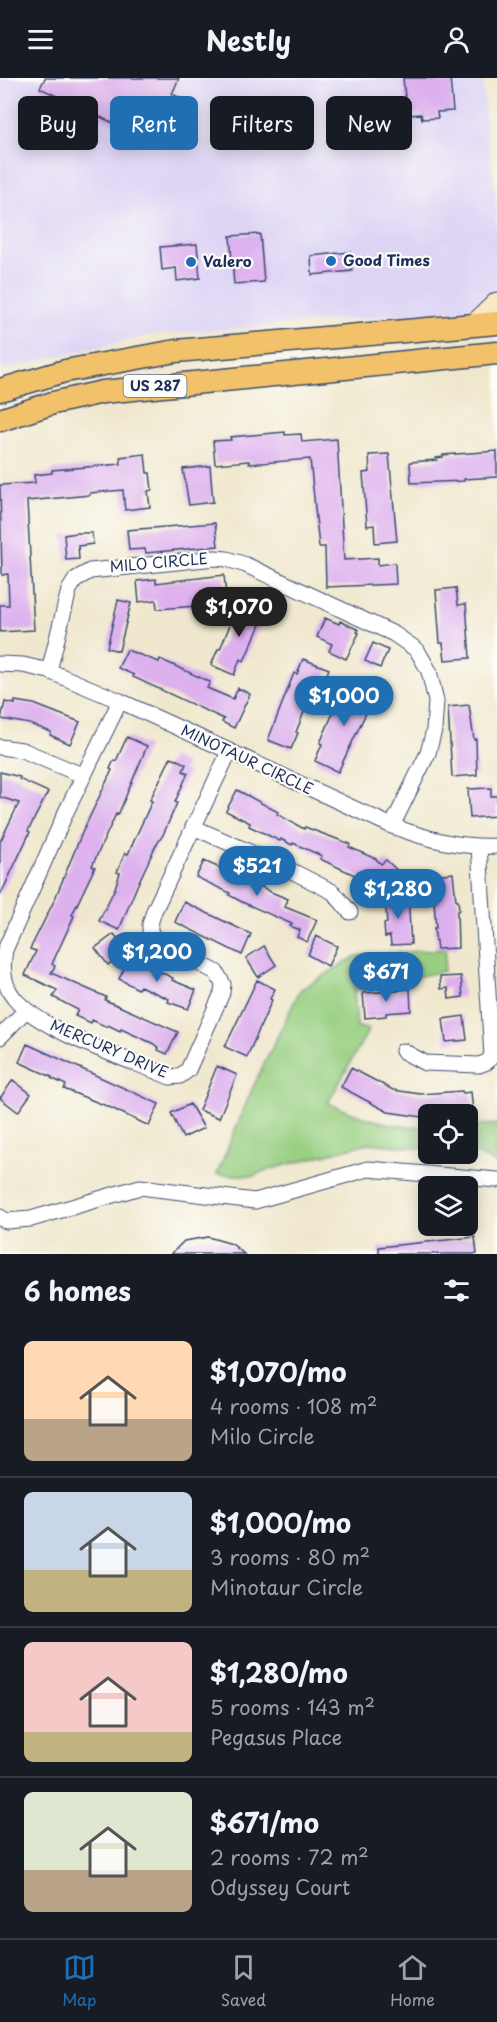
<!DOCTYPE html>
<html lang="en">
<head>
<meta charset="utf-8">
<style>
  :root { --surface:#171b24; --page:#20242c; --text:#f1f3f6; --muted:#9ea1a6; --line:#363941; --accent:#1f6fb2 }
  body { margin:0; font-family:"Playpen Sans",sans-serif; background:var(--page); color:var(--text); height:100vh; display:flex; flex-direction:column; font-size:22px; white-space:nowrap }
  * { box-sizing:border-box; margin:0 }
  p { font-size:20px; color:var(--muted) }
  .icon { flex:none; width:33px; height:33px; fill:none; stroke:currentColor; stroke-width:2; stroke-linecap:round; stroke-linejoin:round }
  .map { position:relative; height:1176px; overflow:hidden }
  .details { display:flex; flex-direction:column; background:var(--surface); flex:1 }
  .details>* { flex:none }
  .top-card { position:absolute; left:18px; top:18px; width:462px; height:54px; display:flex; gap:12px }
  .controls { position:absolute; left:418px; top:1026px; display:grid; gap:12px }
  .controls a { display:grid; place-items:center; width:60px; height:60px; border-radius:9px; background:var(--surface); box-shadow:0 3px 15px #0003; font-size:30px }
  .price { position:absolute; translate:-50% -51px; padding:0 14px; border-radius:21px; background:var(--accent); color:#fff; font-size:20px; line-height:39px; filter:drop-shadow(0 2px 3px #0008) }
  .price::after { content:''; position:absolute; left:50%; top:36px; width:18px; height:14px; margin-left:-9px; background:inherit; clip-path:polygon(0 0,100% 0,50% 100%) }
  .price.active { background:#222; color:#fff }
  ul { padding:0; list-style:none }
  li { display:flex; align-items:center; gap:18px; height:150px; padding:0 24px }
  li+li { border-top:2px solid var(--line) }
  li span { display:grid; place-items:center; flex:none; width:168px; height:120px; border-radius:9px; color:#555 }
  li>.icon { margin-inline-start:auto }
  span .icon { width:72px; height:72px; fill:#fffc; stroke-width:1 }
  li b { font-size:26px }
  h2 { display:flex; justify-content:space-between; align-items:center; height:72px; padding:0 24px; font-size:26px }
  .chip { padding:0 21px; border-radius:9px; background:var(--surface); box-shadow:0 3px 15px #0003; font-size:21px; line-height:54px }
  .chip.active { background:var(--accent); color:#fff }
  header { display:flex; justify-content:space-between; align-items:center; height:78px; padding:0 24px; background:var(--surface); font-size:27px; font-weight:700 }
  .menu { display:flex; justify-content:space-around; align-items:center; height:84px; border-top:2px solid var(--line); background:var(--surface); font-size:16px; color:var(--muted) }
  .menu a { display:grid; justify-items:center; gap:3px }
  .menu .active { color:var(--accent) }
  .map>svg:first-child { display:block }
  .built { fill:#ded5f5 }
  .green { fill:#98cf81; stroke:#5a7f70; stroke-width:1.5 }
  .building { fill:#ddb0ee }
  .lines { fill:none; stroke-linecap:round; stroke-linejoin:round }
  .street-casing { stroke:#3b4b6f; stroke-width:17 }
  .secondary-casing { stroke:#3b4b6f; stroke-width:23 }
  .primary-casing { stroke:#3b4b6f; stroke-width:25 }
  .street { stroke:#fff; stroke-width:15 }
  .secondary { stroke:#fae7c3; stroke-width:21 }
  .primary { stroke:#f2c26a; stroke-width:22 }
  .poi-dot { fill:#1f6fb2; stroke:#fdfcf7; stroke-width:2 }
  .labels { text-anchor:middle; stroke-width:4.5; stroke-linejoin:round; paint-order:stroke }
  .shield { fill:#fdfcf7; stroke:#5f6c8c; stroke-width:1.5 }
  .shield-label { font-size:14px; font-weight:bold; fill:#1b2f5e }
  .poi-label { font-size:15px; font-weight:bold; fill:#1b2f5e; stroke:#fdfcf7; text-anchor:start }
  .street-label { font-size:15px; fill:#1b2f5e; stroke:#fdfcf7 }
</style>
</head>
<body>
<header><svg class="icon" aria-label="menu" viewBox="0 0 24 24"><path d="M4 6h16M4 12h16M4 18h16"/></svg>Nestly<svg class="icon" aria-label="person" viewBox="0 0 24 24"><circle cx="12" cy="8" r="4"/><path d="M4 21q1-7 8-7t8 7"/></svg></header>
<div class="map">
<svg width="497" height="1176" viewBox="0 0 497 1176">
  <rect width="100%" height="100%" fill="#fdfcf7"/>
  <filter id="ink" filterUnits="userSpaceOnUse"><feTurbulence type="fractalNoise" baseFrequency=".0167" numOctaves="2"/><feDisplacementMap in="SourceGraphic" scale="12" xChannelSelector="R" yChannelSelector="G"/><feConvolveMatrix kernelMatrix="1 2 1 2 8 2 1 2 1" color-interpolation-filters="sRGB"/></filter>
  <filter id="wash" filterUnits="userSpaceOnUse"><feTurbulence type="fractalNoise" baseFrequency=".008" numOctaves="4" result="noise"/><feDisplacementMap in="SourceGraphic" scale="24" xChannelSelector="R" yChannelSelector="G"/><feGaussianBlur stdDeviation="1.35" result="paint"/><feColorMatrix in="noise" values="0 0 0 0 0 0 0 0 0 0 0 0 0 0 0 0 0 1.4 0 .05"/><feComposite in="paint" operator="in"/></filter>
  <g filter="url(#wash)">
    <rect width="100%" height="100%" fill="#f0e8ce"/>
    <path class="built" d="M0,0h483l3,50 11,79v85l-30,18 -315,25 -152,35z"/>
    <path class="green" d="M446,871l-2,22 -90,19 3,37 12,2 -41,74c31,14 67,26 101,24v22l-61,-6 -104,28 -10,5 -37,-2 36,-87 47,-97 56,-34z
      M497,1046v40l-18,-9 -14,-1h3v-28z"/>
    <g id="blocks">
      <path class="building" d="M45,0h134l-7,16 9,4 -12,24 -8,-3 -11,22 -110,-53z
        M403,0h47l3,33 -16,1 1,6 -16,1 -1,-5 -14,1z
        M260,156l4,48 -30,2 -4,-48z
        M197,166l3,34 -23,3 -1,-13 -14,2 -2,-23z
        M350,174l2,19 -40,4 -1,-19z
        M285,354v3l16,-1 1,8 35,-3 7,121 34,-2v7l17,-2 1,21 -70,3 -1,-40h-6l-9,-88 -61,5v-3l-34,3 -2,-23 18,-1 -1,-3z
        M497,373v26l-33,2v2l-53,2 -1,-21 27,-2 -1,-2 7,-1v-2z
        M145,376l2,19h3l2,17 -4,1 2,16 -25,3 -2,-20 -33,3v2l-63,6 7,129 -34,2v-27h9l-1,-31 -6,1 -2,-90 35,-2 -1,-8 18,-2v-3l69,-6 -1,-7z
        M389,376l8,87 -22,2 -1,-18 -7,1 -4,-53 7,-1 -1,-17z
        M210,388l3,36 -24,3 -6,-36z
        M215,445l3,23 -72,7 -1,-4 -16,1 -2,-20z
        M77,455h15l1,11 -15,2 1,13 -13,1 -2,-25z
        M224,497l2,20 -17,2 1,8 -53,4 -1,-9 -17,2 -2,-21 19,-2v4z
        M456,510l2,17 8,-1 4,54 -25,2 -2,-17h-3l-4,-53z
        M118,522l13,3 -12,48 -12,-3z
        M240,523l26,10 -22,50 -4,-2 -6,16 -23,-10 7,-16h2z
        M325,540l14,6 1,-3 19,9 -2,2 2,1 -13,26 -17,-8 3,-7 -15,-7z
        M373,565l15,7 -8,18 -15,-7z
        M127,572l32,12 1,-3 50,23 -3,6 26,11 5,-11 12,6 -16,34 -12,-6 2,-3 -91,-42 1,-2 -16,-7z
        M303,581l26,10 -7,17 -3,-1 -7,16 -3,-1 -13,32 2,1 -7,16 -23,-9 26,-67 3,1z
        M356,605l20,9 -38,80 -23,-11 7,-17 -2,-1 21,-48 8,3z
        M15,623l19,3 46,18 -10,22 -20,-9 1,-3 -21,-8 -29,-5 4,-17 10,2z
        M469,627l5,35 2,-1 1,36 -25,2 -4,-70z
        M127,659l20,9 -29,69 -2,-1 -24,52 3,1 -23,48 2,1 -22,48 3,2 -4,7 55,24 -1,3 73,32 -11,22 -9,-4 1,-2 -7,-5 -31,-14 -1,2 -12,-6 -1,2 -15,-7 -1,3 -16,-7 3,-6 -25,-13 4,-7 -32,-15 11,-24 -6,-2 24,-48 28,-68 30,-63 -2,-1 4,-9 2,1z
        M171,679l15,7 -3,7 5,2 -13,29 2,1 -14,32 -8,12 -18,39 -18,44 -20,-9 16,-33 5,-15 -3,-1 3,-7 5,-12 3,1 24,-53 -2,-1z
        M0,694l20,5 -1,2 29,13 -20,39 2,1 -30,64v-54l19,-39 -19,-6z
        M491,710v8h6v20l-27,2 -2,-29z
        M237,712l41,22 -1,2 27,15 1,-2 45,17 -1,3 27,12 5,5 5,-4 15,14 -18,19 -11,-10 -52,-24 2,-3 -29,-13 -1,2 -11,-6 -1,2 -31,-15 1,-3 -24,-12z
        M204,783l34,15 1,-3 22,11 -1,2 11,6 17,7 -3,8 32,13 -10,22 -10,-5 3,-7 -10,-4 2,-2 -50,-22 -13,-7 1,-2 -34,-16z
        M453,795l3,27h2l1,10 -2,1 1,37 -21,1 -3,-21h2l-2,-26h2l-2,-27z
        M408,817l3,49 -20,1 -1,-9 -5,1 -1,-13 3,-1 -2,-26z
        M184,824l67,32 -9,21 -67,-33z
        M114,856l13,17 -19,14 -13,-17z
        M316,858l21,10 -9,20 -20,-11z
        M264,868l12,19 -18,12 -12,-19z
        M130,879l43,21 -1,2 24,10 -8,19 -20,-7 1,-3 -29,-13 -2,3 -19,-10z
        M461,898l2,21 -14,2 -1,-11 -7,1 -1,-12z
        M257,902l18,9 -5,10 2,1 -25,57 -22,-10z
        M410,911l1,22 -25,2v3l-21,2 -2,-25 35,-2v-1z
        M464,938l3,24 -21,2 -3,-23z
        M27,966l132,60 -10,22 -40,-19 -45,-18 2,-4 -15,-7 1,-1 -33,-15z
        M217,988l20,9 -18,43 -20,-8z
        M351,990l42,22 27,4 42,-3 1,2 8,-1 2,20 -8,2h-36v4l-41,-6 -47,-25z
        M13,1002l18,14 -13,18 -18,-14z
        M190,1026l14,24 -21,10 -12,-25z
        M208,1159l24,7 12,10h-73l13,-13z
        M475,1159l2,17h-98v-7z"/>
    </g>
  </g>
  <g filter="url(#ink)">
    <use href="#blocks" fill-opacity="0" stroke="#3b4b6f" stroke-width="1.5"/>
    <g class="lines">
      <g class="street-casing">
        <path id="street" d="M0,586l23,1 26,6 71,30 272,125c35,13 68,22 105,20
          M49,593l20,-81 7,-11 14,-8 125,-13 12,1 19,6 148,69 23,16 12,21 7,30 -2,29 -6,23 -36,73
          M120,623l-54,111 -61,138c-3,16 -2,35 9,48 26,33 116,62 156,79l10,-1 8,-6 34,-77 1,-9 -7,-12 -55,-28 -11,-11v-9l4,-13 75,-159
          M0,669l22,3 62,26
          M193,749l97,43 43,22 17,20
          M0,959l25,-26
          M403,973l22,12 54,2 8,-3 5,-6 -13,-209
          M0,1139l6,4 25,-2 109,-32 115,14 113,-32 129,11"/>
      </g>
      <g class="secondary-casing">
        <path id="secondary" d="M474,247l23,-22"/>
      </g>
      <g class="primary-casing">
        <path id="primary" d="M0,312l65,-19 111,-20 321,-28
          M0,342l53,-17 50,-11 394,-39"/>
      </g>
      <use href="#street" class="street"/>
      <use href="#secondary" class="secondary"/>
      <use href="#primary" class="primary"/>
    </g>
  </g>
  <g class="poi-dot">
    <circle cx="331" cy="183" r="6"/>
    <circle cx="191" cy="184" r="6"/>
  </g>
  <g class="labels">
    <rect class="shield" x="123.5" y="297" width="63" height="22" rx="4.5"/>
    <g class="shield-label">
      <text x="155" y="313">US 287</text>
    </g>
    <g class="poi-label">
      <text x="343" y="188">Good Times</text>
      <text x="203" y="189">Valero</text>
    </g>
    <g class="street-label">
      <text transform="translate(159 485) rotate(-5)" y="5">MILO CIRCLE</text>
      <text transform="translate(247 682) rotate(25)" y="5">MINOTAUR CIRCLE</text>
      <text transform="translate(109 971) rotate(23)" y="5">MERCURY DRIVE</text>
    </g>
  </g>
</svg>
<div class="controls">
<a><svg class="icon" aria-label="locate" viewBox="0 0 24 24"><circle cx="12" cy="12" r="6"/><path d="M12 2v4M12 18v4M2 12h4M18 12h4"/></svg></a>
<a><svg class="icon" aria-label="layers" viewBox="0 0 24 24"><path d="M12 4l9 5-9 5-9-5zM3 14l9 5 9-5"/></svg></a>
</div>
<b class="price active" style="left:239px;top:560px">$1,070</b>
<b class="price" style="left:344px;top:649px">$1,000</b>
<b class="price" style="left:257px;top:819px">$521</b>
<b class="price" style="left:398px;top:842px">$1,280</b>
<b class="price" style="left:157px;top:905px">$1,200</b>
<b class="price" style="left:386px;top:925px">$671</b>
<div class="top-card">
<a class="chip">Buy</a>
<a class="chip active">Rent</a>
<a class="chip">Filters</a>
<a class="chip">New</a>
</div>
</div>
<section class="details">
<h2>6 homes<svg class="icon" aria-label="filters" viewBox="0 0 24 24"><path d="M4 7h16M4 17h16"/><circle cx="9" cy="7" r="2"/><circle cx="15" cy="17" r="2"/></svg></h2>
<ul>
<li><span style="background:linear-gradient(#ffd9b3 65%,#b9a48a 0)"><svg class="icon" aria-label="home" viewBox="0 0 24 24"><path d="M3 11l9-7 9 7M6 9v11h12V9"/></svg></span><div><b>$1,070/mo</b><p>4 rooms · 108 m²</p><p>Milo Circle</p></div></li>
<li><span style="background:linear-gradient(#c9d6e8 65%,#c2b280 0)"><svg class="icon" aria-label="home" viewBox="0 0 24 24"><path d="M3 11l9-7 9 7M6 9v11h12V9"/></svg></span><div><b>$1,000/mo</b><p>3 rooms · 80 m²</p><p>Minotaur Circle</p></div></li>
<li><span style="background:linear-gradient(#f6c9c9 75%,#c2b280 0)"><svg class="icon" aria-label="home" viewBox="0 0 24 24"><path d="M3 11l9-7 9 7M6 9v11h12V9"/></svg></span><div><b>$1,280/mo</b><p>5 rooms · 143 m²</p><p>Pegasus Place</p></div></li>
<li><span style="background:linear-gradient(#dfe7d0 65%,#b9a48a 0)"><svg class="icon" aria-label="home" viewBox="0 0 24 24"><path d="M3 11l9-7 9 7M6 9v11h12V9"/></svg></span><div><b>$671/mo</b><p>2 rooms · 72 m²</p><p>Odyssey Court</p></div></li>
</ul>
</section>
<nav class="menu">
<a class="active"><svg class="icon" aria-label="map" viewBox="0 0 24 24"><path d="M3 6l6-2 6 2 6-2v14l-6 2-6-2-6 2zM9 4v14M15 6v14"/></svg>Map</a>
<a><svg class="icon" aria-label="saved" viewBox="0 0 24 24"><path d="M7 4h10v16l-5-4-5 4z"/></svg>Saved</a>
<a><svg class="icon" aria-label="home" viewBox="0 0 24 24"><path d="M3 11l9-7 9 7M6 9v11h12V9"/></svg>Home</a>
</nav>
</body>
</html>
